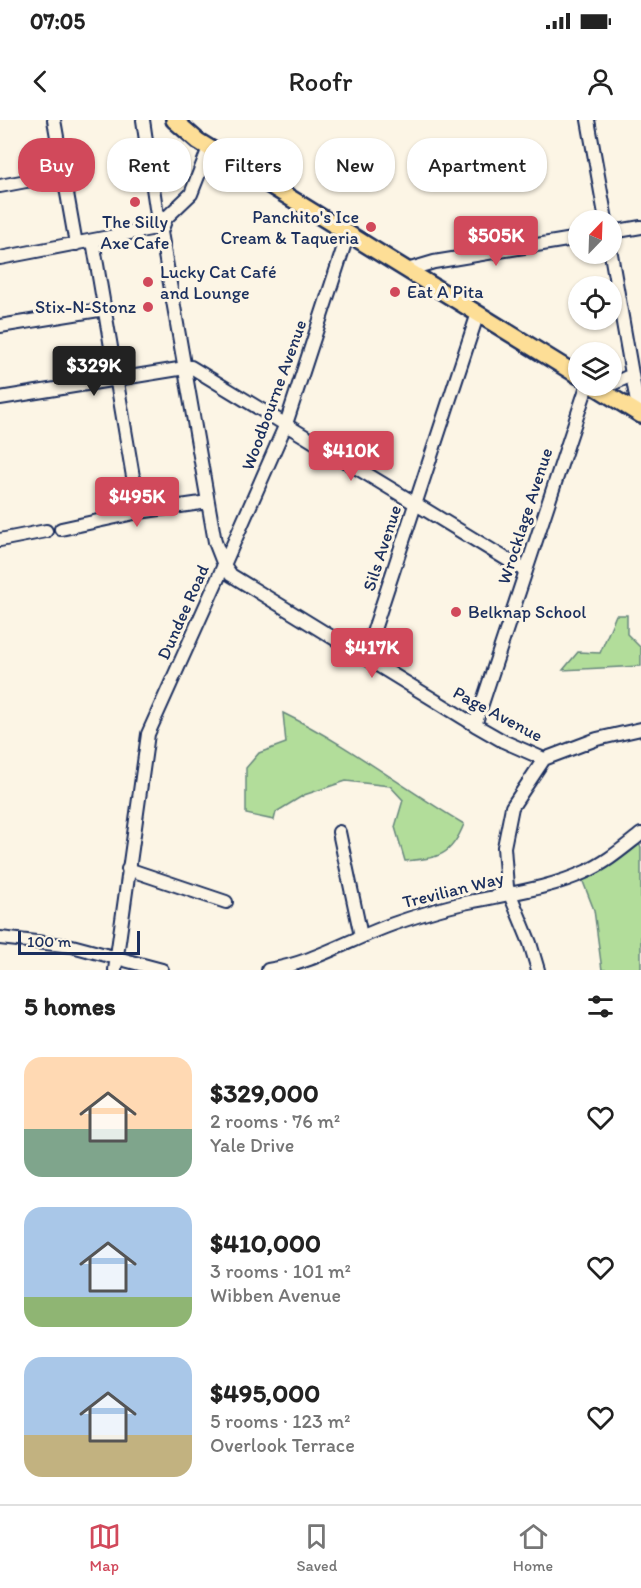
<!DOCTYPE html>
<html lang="en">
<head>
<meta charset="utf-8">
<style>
  :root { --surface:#fff; --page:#f6f6f6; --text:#222; --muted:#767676; --line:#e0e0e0; --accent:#d1495b }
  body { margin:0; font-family:Itim,sans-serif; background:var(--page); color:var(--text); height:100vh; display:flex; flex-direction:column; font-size:22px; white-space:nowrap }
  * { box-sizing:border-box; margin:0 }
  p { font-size:20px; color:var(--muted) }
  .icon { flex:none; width:33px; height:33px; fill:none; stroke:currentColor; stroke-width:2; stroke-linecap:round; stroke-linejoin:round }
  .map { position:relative; height:850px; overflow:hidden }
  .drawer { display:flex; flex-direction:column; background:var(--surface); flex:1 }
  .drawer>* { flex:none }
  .hud { position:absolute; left:18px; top:18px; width:606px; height:54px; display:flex; gap:12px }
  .needle { width:39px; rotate:23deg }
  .buttons { position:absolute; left:568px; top:90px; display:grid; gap:12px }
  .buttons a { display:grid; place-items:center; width:54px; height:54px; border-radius:50%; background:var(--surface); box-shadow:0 2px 4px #0004; font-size:30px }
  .scale { position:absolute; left:18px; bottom:15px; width:122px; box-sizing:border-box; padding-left:6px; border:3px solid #1b2f5e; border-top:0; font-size:16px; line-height:21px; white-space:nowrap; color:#1b2f5e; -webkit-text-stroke:4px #fcf5e5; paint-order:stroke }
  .price { position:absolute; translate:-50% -51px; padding:0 14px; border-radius:6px; background:var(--accent); color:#fff; font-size:20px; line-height:39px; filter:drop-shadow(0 2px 3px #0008) }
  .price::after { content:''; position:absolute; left:50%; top:36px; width:18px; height:14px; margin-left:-9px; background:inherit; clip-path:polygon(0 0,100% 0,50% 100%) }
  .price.current { background:#222; color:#fff }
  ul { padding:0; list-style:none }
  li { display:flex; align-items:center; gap:18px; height:150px; padding:0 24px }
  li span { display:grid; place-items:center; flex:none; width:168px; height:120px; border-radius:18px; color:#555 }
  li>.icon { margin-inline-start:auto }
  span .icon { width:72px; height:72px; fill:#fffc; stroke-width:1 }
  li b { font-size:26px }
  h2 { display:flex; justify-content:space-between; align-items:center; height:72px; padding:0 24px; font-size:26px }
  .tag { padding:0 21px; border-radius:24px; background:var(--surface); box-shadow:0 2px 4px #0004; font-size:21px; line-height:54px }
  .tag.current { background:var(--accent); color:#fff }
  .status { display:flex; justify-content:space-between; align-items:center; height:42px; padding:0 30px; background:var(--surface); direction:ltr }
  .status svg { height:16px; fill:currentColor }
  header { display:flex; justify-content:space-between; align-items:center; height:78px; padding:0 24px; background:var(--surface); font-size:27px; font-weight:600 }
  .menu { display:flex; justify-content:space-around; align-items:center; height:84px; border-top:2px solid var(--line); background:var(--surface); font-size:16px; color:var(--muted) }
  .menu a { display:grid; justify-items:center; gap:3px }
  .menu .current { color:var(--accent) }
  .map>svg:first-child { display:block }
  .green { fill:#b2dd9a; stroke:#66867c; stroke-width:1.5 }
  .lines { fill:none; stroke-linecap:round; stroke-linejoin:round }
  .minor-casing { stroke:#1b2f5e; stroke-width:16 }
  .major-casing { stroke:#1b2f5e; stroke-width:20 }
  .minor { stroke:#fcf5e5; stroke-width:12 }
  .major { stroke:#fdde96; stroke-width:15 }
  .poi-dot { fill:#d1495b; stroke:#fcf5e5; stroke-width:2 }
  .labels { text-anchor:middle; stroke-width:6; stroke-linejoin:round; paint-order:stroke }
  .poi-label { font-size:18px; fill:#1b2f5e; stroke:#fcf5e5; text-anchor:start }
  .street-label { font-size:18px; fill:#1b2f5e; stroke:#fcf5e5 }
</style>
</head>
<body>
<div class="status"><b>07:05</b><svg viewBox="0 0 49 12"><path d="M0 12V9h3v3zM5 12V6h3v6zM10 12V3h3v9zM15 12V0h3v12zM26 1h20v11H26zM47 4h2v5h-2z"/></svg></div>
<header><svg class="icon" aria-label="back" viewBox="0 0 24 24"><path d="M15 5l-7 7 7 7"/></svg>Roofr<svg class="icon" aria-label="person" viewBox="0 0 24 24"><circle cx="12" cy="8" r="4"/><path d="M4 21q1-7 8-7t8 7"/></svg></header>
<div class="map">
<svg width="641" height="850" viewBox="0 0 641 850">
  <rect width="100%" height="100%" fill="#fcf5e5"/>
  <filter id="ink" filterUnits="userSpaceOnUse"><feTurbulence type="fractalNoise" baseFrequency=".0167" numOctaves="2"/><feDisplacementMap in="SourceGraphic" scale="12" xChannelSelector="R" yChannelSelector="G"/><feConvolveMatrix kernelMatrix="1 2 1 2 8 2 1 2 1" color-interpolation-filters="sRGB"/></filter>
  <g filter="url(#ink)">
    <path class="green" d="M616,495h11v19l14,14v18l-78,4 15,-18 22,1z
      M283,593c64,31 120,75 181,111 -13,33 -26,34 -59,37l-10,-34 8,-27 -13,-14 -44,-5 -42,14 -28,17 -2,8 -28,-6v-46l13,-15 27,-10z
      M638,723l3,4v123h-39l-8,-60 -12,-31z"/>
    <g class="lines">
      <g class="minor-casing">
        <path id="minor" d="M54,0l22,124
          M143,0l14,95 8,5
          M588,0l18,100
          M0,66l63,-12
          M612,112l29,-5
          M348,114l-62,190 -62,141 7,10 244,150 28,16 41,18
          M93,121l46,271
          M611,134l28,160
          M0,138l161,-31
          M407,150l27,-8 145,-24
          M0,206l105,-17
          M612,264l20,-9
          M0,278l191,-31 335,204
          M61,409l78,-17 69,-10
          M0,420l46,-9
          M365,537l113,-344
          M475,605l112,-339
          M339,712l22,104
          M128,749l98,33
          M0,818l72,8 90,24
          M115,850l33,-236 76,-169 -9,-23 -54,-310 5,-14 25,-24 18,-46
          M268,850c46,-7 84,-32 128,-47 26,-9 51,-17 78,-22 38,-8 76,-13 111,-29 21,-9 38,-24 56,-38
          M538,850l-8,-27 -23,-56 -3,-40 8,-40 32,-48 53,-20 44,-10"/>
      </g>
      <g class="major-casing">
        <path id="major" d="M174,0l24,21 381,235
          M594,266l47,29"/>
      </g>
      <use href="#minor" class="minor"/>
      <use href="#major" class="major"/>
    </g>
  </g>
  <g class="poi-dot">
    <circle cx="135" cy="82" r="6"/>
    <circle cx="371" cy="107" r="6"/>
    <circle cx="148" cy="162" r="6"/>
    <circle cx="395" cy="172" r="6"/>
    <circle cx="148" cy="187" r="6"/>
    <circle cx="456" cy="492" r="6"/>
  </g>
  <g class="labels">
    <g class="poi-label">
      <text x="359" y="103" text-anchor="end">Panchito's Ice<tspan x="359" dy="21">Cream &amp; Taqueria</tspan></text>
      <text x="135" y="108" text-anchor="middle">The Silly<tspan x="135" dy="21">Axe Cafe</tspan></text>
      <text x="160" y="158">Lucky Cat Café<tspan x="160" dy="21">and Lounge</tspan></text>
      <text x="407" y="178">Eat A Pita</text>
      <text x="136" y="193" text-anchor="end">Stix-N-Stonz</text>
      <text x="468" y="498">Belknap School</text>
    </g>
    <g class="street-label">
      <text transform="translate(274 275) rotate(-70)" y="6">Woodbourne Avenue</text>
      <text transform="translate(525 396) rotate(-72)" y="6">Wrocklage Avenue</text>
      <text transform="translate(382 428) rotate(-72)" y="6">Sils Avenue</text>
      <text transform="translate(183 492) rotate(-66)" y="6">Dundee Road</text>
      <text transform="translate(498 594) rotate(28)" y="6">Page Avenue</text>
      <text transform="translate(453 770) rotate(-14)" y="6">Trevilian Way</text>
    </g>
  </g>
</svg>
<div class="buttons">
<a><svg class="needle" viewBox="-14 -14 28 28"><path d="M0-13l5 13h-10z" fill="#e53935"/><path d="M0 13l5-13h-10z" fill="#767676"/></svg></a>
<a><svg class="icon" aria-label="locate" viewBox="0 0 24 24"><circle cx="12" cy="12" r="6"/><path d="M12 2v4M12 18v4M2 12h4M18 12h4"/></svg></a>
<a><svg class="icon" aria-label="layers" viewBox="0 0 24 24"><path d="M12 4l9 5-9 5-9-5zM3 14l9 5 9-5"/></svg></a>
</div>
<div class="scale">100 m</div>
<b class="price" style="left:496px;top:147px">$505K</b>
<b class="price current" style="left:94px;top:277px">$329K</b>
<b class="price" style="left:351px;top:362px">$410K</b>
<b class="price" style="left:137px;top:408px">$495K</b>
<b class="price" style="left:372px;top:559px">$417K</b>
<div class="hud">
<a class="tag current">Buy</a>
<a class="tag">Rent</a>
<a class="tag">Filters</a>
<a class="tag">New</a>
<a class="tag">Apartment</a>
</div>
</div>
<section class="drawer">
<h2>5 homes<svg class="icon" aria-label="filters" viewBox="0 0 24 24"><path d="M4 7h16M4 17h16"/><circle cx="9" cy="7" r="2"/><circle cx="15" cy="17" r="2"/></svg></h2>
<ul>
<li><span style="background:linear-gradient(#ffd9b3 60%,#7fa58c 0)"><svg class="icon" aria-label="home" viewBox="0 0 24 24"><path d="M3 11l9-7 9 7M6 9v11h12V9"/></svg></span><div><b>$329,000</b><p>2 rooms · 76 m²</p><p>Yale Drive</p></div><svg class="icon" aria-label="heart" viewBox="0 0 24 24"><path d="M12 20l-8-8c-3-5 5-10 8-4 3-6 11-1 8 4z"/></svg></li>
<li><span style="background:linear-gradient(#a9c7e8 75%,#8fb573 0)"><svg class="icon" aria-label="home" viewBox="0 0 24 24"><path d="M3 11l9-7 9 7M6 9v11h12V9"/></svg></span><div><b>$410,000</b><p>3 rooms · 101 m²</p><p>Wibben Avenue</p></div><svg class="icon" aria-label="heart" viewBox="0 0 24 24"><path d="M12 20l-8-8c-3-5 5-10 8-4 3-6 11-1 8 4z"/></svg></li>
<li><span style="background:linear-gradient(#a9c7e8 65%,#c2b280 0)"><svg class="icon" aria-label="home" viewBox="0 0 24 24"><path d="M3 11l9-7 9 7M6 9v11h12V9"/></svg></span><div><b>$495,000</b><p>5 rooms · 123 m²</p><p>Overlook Terrace</p></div><svg class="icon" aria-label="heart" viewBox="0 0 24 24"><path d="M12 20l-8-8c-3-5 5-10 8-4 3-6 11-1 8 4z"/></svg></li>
</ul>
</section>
<nav class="menu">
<a class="current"><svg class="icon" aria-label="map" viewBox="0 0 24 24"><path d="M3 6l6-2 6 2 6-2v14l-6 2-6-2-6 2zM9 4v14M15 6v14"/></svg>Map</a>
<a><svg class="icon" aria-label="saved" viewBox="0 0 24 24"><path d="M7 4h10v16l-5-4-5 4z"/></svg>Saved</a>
<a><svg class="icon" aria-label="home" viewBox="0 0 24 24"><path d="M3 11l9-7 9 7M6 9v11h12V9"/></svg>Home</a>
</nav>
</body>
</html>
